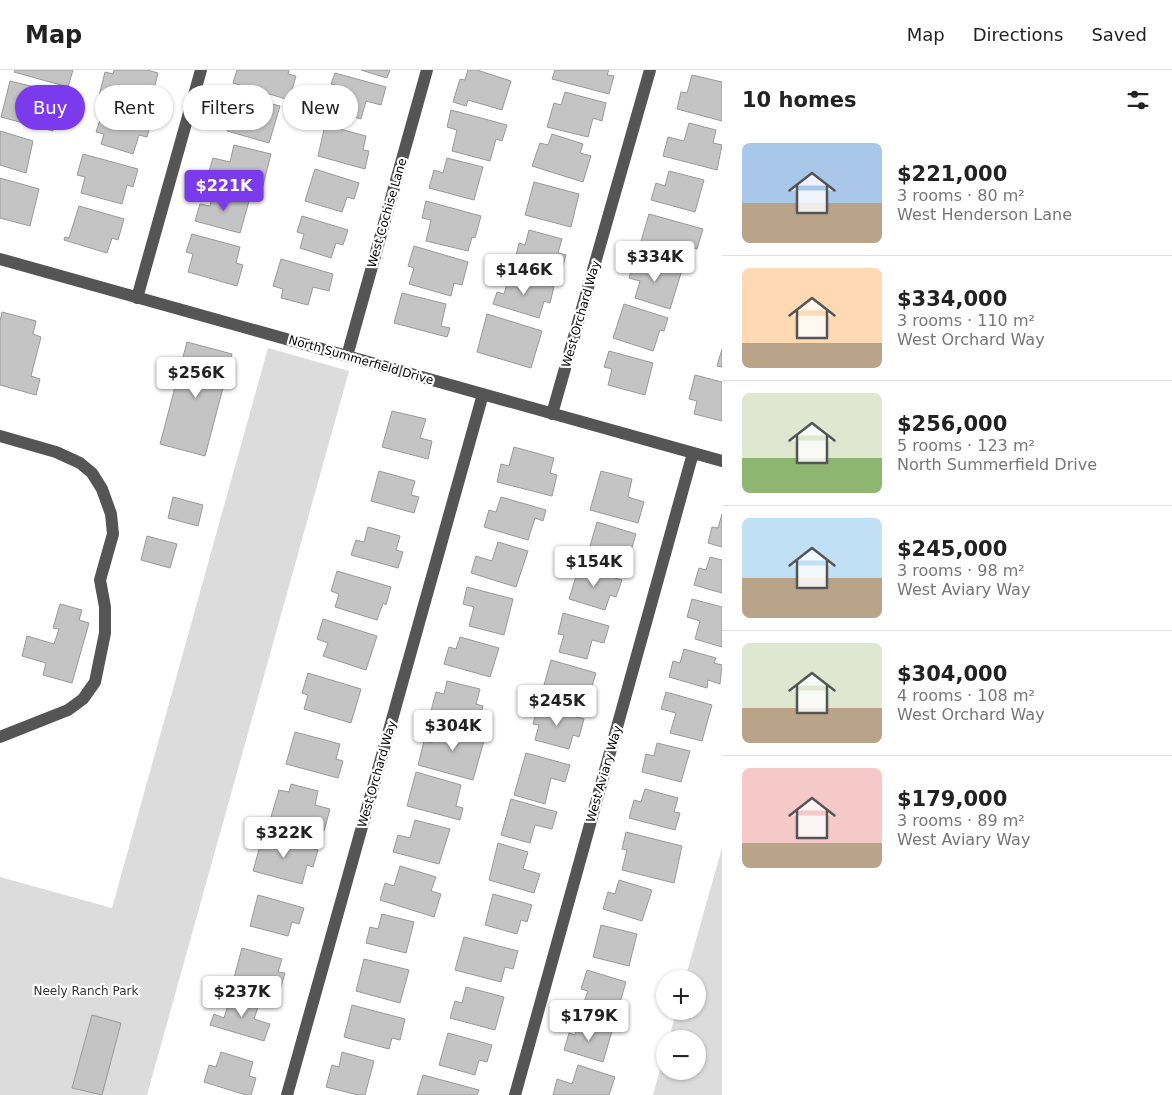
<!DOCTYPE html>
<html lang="en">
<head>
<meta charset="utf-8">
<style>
  :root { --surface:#fff; --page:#f2f2f2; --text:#222; --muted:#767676; --line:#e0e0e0; --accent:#7c3aed }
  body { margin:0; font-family:"DejaVu Sans",sans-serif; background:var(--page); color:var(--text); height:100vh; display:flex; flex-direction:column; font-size:19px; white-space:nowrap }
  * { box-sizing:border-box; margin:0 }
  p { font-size:16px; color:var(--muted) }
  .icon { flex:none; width:28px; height:28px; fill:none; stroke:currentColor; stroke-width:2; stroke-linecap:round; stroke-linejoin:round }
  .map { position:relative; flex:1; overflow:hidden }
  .details { display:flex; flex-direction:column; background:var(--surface); width:450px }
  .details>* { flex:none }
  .hud { position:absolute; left:15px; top:15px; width:475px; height:45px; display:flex; gap:10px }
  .tools { position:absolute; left:656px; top:900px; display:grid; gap:10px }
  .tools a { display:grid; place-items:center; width:50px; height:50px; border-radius:50%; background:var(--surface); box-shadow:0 1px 4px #0004; font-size:25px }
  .price { position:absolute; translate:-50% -42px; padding:0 11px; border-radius:5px; background:#fff; color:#222; font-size:16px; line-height:32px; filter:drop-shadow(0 1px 2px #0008) }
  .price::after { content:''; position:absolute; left:50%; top:30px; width:15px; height:11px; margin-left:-8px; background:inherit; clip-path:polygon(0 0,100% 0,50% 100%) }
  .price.current { background:var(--accent); color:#fff }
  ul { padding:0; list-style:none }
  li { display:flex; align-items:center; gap:15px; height:125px; padding:0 20px }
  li+li { border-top:1px solid var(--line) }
  li span { display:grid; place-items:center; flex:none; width:140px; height:100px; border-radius:8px; color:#555 }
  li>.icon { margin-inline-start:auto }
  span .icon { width:60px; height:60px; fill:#fffc; stroke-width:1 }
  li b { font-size:21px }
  h2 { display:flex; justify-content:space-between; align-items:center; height:60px; padding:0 20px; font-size:21px }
  .chip { padding:0 18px; border-radius:22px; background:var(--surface); box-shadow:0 1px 4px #0004; font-size:18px; line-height:45px }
  .chip.current { background:var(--accent); color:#fff }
  header { display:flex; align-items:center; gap:30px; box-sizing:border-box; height:70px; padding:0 25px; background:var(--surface); border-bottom:1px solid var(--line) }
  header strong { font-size:24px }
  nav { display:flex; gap:28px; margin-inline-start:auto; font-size:18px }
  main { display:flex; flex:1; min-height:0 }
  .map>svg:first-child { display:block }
  .green { fill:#dcdcdc }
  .building { fill:#c4c4c4; stroke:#999 }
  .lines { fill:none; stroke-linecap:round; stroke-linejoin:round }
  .minor { stroke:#555; stroke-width:12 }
  .labels { text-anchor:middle; stroke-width:4.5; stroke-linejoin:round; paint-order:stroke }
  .street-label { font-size:12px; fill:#000; stroke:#fff }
  .park-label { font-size:12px; fill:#333; stroke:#fff }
</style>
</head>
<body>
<header>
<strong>Map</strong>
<nav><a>Map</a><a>Directions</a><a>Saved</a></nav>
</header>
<main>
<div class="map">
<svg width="722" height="1025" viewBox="0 0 722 1025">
  <rect width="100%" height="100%" fill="#fff"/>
  <path class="green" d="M268,278l81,23 -202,724h-147v-218l112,31z
    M722,778v247h-69l12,-43v19h33v-32h-29l7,-28h22v-32h-13z"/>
  <path class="building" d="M15,0h58l-5,17 -54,-15z
    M114,0h33l11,3 -4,16 6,2 -6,20 -55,-15 6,-24 8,2z
    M237,0h52l-1,4 8,2 -7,24 -56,-17z
    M361,0h29l-3,8z
    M468,0h9l34,11 -9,29 -34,-10 -2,6 -13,-4 7,-23 5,1z
    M555,0h54l-2,5 7,1 -5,18 -57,-15z
    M335,3l51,14 -5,18 -15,-4 -5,18 -29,-8 7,-25 -8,-2z
    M692,5l30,7v39l-45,-12 4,-17 6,1z
    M10,11l45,11 -4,15 8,1 -6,23 -52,-14z
    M565,22l41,11 -4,18 -9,-3 -5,19 -41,-10 7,-24 7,2z
    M231,23l49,13 -11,37 -42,-12 4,-15 -6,-2z
    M111,38l41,12 -5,17 -8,-2 -6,19 -32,-10 3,-10 -8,-2 4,-12 7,2z
    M451,40l56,15 -5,16 -6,-2 -6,22 -38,-10 5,-21 -10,-3z
    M689,53l27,7 -3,13 9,2 -5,25 -54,-14 5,-19 16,4z
    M325,55l41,11 -3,14 6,1 -4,18 -47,-13z
    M0,61l33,10 -7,32 -26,-8z
    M552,64l31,10 -3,9 11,3 -8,26 -51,-16 8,-23 8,2z
    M234,75l37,9 -9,35 -54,-14 5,-17 17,4z
    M83,84l55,15 -5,18 -6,-2 -5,19 -41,-11 4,-16 -8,-2z
    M447,88l36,9 -9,33 -45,-12 5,-18 9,3z
    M315,99l44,14 -5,16 -7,-2 -5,15 -37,-11z
    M669,101l35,9 -9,32 -44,-12 5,-17 9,3z
    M0,108l39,11 -9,37 -30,-8z
    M534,112l45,12 -8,33 -46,-12z
    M214,121l35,10 -9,32 -45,-12 5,-17 10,2z
    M426,131l55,15 -6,22 -3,-1 -4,14 -42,-10 5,-21 -9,-2z
    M79,136l45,13 -6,21 -6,-2 -5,15 -43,-13 1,-3 4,1z
    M649,144l54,15 -6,20 -8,-3 -4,14 -46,-12z
    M302,146l46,14 -5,15 -7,-2 -5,15 -31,-10 4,-14 -7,-2z
    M529,160l33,9 -4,14 8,2 -5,17 -46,-12 4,-17 6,2z
    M192,164l48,13 -4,16 7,2 -6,21 -49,-14 5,-18 -7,-2z
    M414,176l54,16 -6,23 -8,-2 -3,13 -42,-12 5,-16 -6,-2z
    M635,188l46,15 -11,36 -35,-11 5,-17 -11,-3z
    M281,189l52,15 -4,17 -16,-4 -5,18 -27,-7 2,-9 -10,-3z
    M510,204l44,13 -4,16 -6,-2 -5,17 -46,-14 4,-12 7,2z
    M402,223l44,11 -5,22 9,2 -3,9 -53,-14z
    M624,234l44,14 -4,13 -4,-1 -7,21 -40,-13z
    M2,242l34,9 -3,13 8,3 -10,39 9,3 -4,16 -36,-10v-64z
    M487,244l55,17 -11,37 -54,-16z
    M187,272l45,12 -27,102 -45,-12z
    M722,279v18l-5,-1z
    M609,281l44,12 -8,32 -37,-10 4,-16 -8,-2z
    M695,305l27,7v39l-28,-7 3,-13 -8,-2z
    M392,341l34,8 -6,19 12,3 -4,18 -46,-12z
    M514,377l40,11 -4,15 7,2 -5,21 -55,-14 4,-18 8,2z
    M379,401l36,10 -4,14 8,2 -5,16 -43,-12z
    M601,401l31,8 -4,18 16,5 -6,21 -48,-13z
    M173,427l30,8 -5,21 -30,-8z
    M501,427l45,13 -3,11 -8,-3 -7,22 -44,-13 5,-17 7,2z
    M722,444v33l-14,-4 4,-16 6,1z
    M597,452l39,12 -5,17 -6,-2 -4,14 -33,-10z
    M368,457l32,9 -4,14 7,2 -5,16 -47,-13 5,-15 8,2z
    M147,466l30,8 -7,24 -29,-8z
    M498,472l30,9 -12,36 -45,-14 5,-17 16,5z
    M710,487l12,3v33l-28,-8 5,-17 7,2z
    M579,497l43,13 -6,17 -6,-2 -5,15 -36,-11z
    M337,501l54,16 -5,18 -3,-2 -6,17 -42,-13 4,-13 -8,-3z
    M467,517l46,12 -9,36 -35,-9 5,-19 -11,-3z
    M692,529l30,8v40l-27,-8 5,-18 -13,-4z
    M60,534l22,6 -3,10 10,3 -17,60 -29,-8 3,-12 -24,-7 5,-20 27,8 5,-15 -6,-1z
    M563,543l46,13 -5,17 -12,-3 -5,19 -28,-7 5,-17 -6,-1z
    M323,549l54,17 -11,34 -43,-14 5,-13 -11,-4z
    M460,567l39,11 -9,29 -46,-13 5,-17 7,2z
    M684,579l32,9 -2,5 8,2 -2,19 -12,-4 -1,8 -38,-11 4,-16 7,2z
    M551,590l45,13 -5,17 -8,-2 -4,14 -37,-10z
    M308,603l53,16 -10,34 -47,-14 4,-14 -6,-2z
    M447,611l33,8 -4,15 7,2 -3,12 -10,-2 -1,4 -38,-9 5,-19 8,2z
    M666,622l46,13 -10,36 -32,-8 6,-20 -15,-4z
    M538,636l46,13 -5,18 -6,-2 -4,14 -34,-9 4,-15 -6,-1z
    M437,654l48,13 -12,43 -55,-15 6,-24 8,2z
    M295,662l45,12 -4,15 7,2 -5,17 -52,-14z
    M657,673l33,8 -9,31 -39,-10 4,-18 8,2z
    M526,683l44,12 -5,17 -14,-4 -6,26 -31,-9z
    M416,702l45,13 -5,21 7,2 -3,12 -53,-14z
    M291,714l27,7 -3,14 15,4 -6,22 -53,-14 8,-27 10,2z
    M645,719l33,9 -4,14 6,1 -5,17 -46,-12 5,-18 7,2z
    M511,729l46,13 -5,17 -17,-4 -5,18 -29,-8z
    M415,750l35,9 -11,35 -46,-12 5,-17 12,3z
    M626,762l56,14 -8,37 -52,-13 5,-20 -5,-1z
    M263,765l55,15 -5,17 -6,-2 -5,19 -49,-13z
    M498,773l30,9 -5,17 17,5 -6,19 -45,-13z
    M400,796l36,11 -5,14 10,3 -7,23 -54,-17 5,-17 9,3z
    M619,810l33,10 -10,31 -39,-12 5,-17 7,2z
    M493,824l39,11 -5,17 -6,-2 -4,14 -32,-9z
    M258,825l46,13 -5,16 -7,-2 -4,14 -38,-10z
    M382,844l32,8 -8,31 -40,-10 4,-16 8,2z
    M601,855l36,9 -8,32 -36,-9z
    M464,867l54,14 -5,18 -8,-2 -4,15 -46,-12z
    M242,878l40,11 -4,13 7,1 -5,17 -46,-12z
    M364,889l45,11 -9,33 -44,-12z
    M587,900l39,12 -9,30 -33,-10 4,-11 -7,-2z
    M466,917l38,10 -9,33 -45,-12 5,-17 7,2z
    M232,922l28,9 -6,18 16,5 -6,17 -54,-16 4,-11 10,4z
    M352,935l53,14 -5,21 -8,-2 -3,11 -45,-12z
    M92,945l29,8 -19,72 -30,-7z
    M579,951l33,10 -9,31 -39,-12 5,-17 6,2z
    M448,963l44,12 -5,17 -8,-2 -4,15 -36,-10z
    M221,982l32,10 -4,14 7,2 -5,17h-5l-42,-13 5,-17 7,2z
    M342,982l32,9 -9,34h-7l-32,-8 6,-22 7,2z
    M578,995l37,12 -6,18h-56l4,-16 15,5z
    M423,1005l56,15 -2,5h-60z"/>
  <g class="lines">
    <path class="minor" d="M0,189l722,202
      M137,228l64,-228
      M347,286l80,-286
      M552,344l98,-344
      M0,366l56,16 24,11 12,10 10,16 9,25 2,20 -13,46 5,27v26l-10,49 -12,17 -15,11 -68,27
      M287,1025l196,-701
      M515,1025l178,-642"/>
  </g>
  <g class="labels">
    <g class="street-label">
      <text transform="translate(387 143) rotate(-74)" y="4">West Cochise Lane</text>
      <text transform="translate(581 244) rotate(-74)" y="4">West Orchard Way</text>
      <text transform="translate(361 290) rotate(16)" y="4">North Summerfield Drive</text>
      <text transform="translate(377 704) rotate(-74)" y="4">West Orchard Way</text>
      <text transform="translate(604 704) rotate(-74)" y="4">West Aviary Way</text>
    </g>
    <g class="park-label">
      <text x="86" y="925">Neely Ranch Park</text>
    </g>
  </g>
</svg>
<div class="tools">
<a>+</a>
<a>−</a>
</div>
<b class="price current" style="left:224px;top:142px">$221K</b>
<b class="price" style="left:655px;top:213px">$334K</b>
<b class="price" style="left:524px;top:226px">$146K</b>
<b class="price" style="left:196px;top:329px">$256K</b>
<b class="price" style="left:594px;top:518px">$154K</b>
<b class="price" style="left:557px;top:657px">$245K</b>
<b class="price" style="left:453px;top:682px">$304K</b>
<b class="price" style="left:284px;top:789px">$322K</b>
<b class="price" style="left:242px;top:948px">$237K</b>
<b class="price" style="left:589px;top:972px">$179K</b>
<div class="hud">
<a class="chip current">Buy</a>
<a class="chip">Rent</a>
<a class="chip">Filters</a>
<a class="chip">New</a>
</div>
</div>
<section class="details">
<h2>10 homes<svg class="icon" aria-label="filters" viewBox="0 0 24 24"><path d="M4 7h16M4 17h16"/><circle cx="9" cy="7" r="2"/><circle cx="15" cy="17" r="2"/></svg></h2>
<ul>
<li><span style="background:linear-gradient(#a9c7e8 60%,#b9a48a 0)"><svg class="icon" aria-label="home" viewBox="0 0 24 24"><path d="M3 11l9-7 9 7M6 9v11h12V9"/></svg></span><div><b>$221,000</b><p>3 rooms · 80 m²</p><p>West Henderson Lane</p></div></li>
<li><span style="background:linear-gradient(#ffd9b3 75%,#b9a48a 0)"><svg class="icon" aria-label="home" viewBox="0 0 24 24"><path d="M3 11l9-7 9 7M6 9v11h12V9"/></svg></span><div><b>$334,000</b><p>3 rooms · 110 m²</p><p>West Orchard Way</p></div></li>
<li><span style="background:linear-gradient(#dfe7d0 65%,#8fb573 0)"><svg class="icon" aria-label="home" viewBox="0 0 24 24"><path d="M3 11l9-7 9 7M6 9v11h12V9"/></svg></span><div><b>$256,000</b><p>5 rooms · 123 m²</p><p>North Summerfield Drive</p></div></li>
<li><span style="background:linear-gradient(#bfe0f5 60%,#b9a48a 0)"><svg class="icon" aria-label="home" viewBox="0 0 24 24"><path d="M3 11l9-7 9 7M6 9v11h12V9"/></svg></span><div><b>$245,000</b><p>3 rooms · 98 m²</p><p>West Aviary Way</p></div></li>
<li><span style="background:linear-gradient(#dfe7d0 65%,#b9a48a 0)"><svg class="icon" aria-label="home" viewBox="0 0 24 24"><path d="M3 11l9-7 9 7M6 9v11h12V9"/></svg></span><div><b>$304,000</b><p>4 rooms · 108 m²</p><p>West Orchard Way</p></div></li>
<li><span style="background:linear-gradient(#f6c9c9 75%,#b9a48a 0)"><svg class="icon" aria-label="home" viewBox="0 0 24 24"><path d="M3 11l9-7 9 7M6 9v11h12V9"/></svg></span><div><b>$179,000</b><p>3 rooms · 89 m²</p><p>West Aviary Way</p></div></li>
</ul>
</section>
</main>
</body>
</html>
